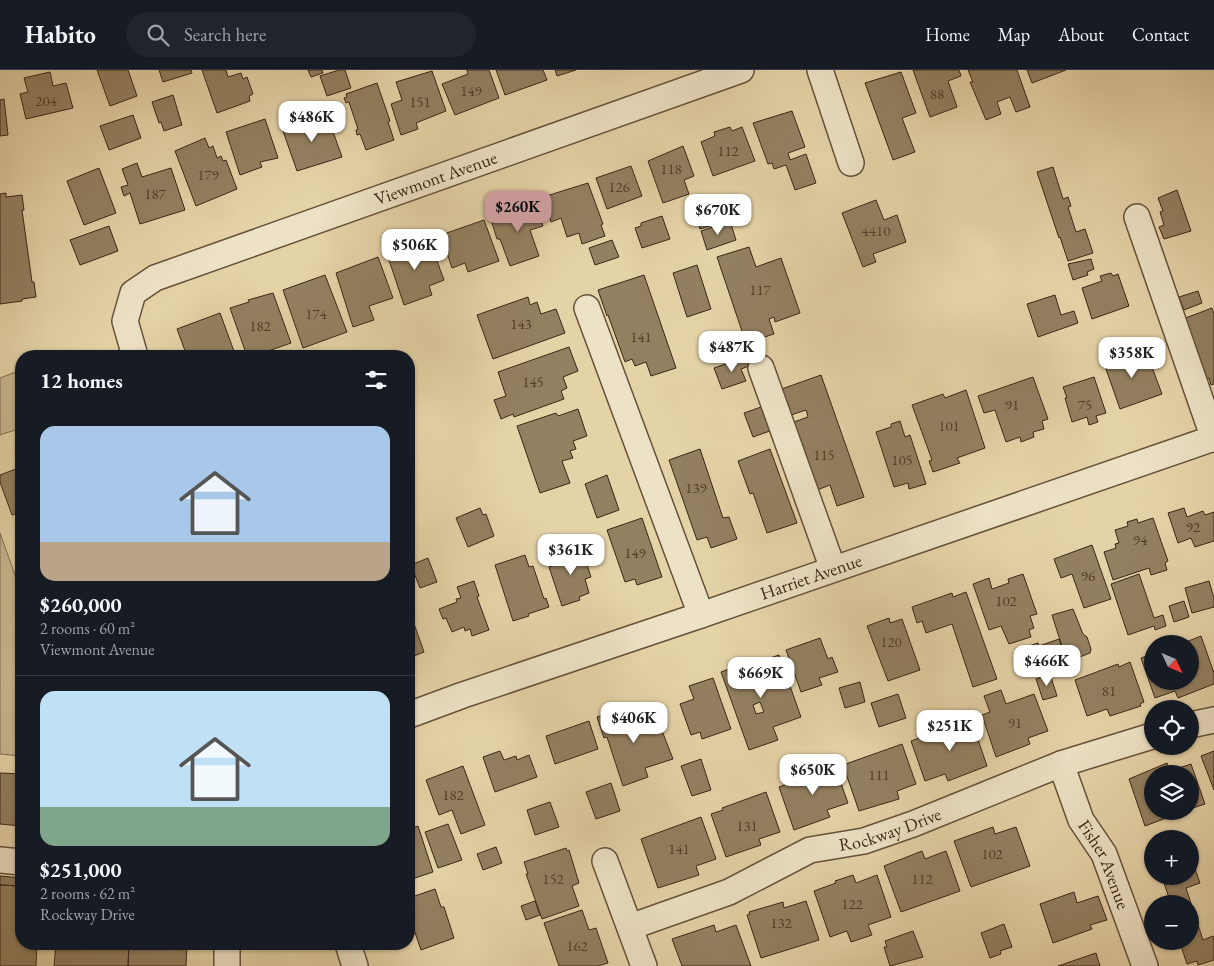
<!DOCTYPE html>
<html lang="en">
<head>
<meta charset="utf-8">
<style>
  :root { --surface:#171b24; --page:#20242c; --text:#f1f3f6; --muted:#9ea1a6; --line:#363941; --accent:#c59692 }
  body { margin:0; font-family:"EB Garamond",serif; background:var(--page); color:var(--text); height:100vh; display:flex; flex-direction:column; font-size:19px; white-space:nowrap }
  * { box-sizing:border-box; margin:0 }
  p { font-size:16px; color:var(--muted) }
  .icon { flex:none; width:28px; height:28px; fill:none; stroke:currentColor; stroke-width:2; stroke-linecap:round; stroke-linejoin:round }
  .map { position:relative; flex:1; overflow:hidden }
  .sheet { position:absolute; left:15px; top:280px; width:400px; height:600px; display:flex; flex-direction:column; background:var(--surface); border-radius:20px; box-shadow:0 1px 4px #0004 }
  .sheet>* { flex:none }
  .needle { width:32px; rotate:134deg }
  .fabs { position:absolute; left:1144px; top:565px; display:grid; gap:10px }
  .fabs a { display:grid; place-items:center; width:55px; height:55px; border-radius:50%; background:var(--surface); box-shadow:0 1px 4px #0004; font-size:25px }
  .price { position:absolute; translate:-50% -42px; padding:0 11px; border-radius:10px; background:#fff; color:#222; font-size:16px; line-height:32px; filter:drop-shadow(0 1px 2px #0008) }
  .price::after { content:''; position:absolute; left:50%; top:30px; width:15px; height:11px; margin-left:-8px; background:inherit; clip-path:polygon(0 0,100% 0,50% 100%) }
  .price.active { background:var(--accent); color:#111 }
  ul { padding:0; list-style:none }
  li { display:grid; align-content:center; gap:10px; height:265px; padding:0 25px }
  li+li { border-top:1px solid var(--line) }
  li span { display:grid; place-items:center; height:155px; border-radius:15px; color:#555 }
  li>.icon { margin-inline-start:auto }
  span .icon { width:90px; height:90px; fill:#fffc; stroke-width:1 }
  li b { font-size:21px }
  h2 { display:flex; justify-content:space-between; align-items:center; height:60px; padding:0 25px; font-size:21px }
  header { display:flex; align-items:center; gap:30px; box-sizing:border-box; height:70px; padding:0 25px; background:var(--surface); border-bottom:1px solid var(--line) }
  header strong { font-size:24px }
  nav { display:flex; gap:28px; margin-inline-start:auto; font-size:18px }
  .search { width:350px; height:45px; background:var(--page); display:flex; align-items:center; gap:12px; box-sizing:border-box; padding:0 18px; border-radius:28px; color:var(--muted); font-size:19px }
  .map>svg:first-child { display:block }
  .green { fill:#c8b68f; stroke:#816e52 }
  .building { fill:#938061; stroke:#3a2715; fill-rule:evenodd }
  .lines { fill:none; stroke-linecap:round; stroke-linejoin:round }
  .minor-casing { stroke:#65523a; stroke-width:28 }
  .minor { stroke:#eee2c6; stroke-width:25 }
  .labels { text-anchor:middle; stroke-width:4; stroke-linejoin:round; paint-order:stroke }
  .number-label { font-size:15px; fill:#503d28 }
  .street-label { font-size:18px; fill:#3a2715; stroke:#eee2c6 }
</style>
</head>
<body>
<header>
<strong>Habito</strong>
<div class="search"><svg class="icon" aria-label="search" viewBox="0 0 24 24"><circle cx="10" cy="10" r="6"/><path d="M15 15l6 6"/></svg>Search here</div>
<nav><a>Home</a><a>Map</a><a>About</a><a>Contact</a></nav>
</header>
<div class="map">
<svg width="1214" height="896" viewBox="0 0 1214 896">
  <rect width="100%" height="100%" fill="#e5d3a8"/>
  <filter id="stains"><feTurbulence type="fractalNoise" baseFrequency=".004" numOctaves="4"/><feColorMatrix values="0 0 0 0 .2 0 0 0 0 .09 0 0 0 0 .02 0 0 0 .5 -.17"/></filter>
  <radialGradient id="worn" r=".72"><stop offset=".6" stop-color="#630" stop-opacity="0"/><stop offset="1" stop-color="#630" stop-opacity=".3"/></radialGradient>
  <path class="green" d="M21,300v58l-21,7v-57z
    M0,463l21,59v164l-21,-2z"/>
  <path class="building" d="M97,0h31l9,26 -27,10z
    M159,0h32l1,3 -29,9z
    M202,0h24l2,7 13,-4 2,6 4,-2 6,17 -4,2 1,5 -33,12z
    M308,0h14l1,3 -12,4z
    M339,0h6l6,18 -24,8 -7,-20z
    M467,0h22l10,28 -44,17 -13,-31 26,-10z
    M496,0h47l4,10 -42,15z
    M555,0h21l-19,6z
    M913,0h46l2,6 -13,5 9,26 -27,10z
    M968,0h49l13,37 -14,5 -6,-15 -13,5 4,12 -15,6 -16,-38h3z
    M1027,0h39l-34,13z
    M432,1l14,40 -30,12 2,6 -17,6 -10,-31 11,-4 -6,-18z
    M50,2l3,14 13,-3 7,25 -47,11 -6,-25 8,-2 -4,-14z
    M901,2l15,41 -14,5 13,34 -22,8 -28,-77z
    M377,13l13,38 -2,1 6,18 -28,10 -6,-16 -3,1 -1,-5 2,-1 -9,-27 -3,1 -2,-5 3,-1 -1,-3z
    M173,25l9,30 -18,6 -3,-9 -2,1 -7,-21z
    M4,29l4,36 -8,1v-36z
    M792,41l13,36 -17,6 2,7 16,-6 10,29 -21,7 -9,-25 -12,4 -2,-6 -4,1 -15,-41z
    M133,45l8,23 -32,12 -9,-24z
    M327,45l15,42 -45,14 -14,-40z
    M265,49l13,39 -18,4 2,5 -22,8 -14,-43z
    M730,57l2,4 10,-4 13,34 -42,15 -12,-34 14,-6 -1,-4z
    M205,68l4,10 4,-2 4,12 4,-2 2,5 3,-1 11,29 -41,17 -21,-55z
    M683,76l11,30 -10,4 5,14 -26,9 -15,-42z
    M137,93l5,14 29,-9 14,42 -45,14 -10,-31 -6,3 -3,-9 7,-2 -6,-16z
    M631,96l11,30 -35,13 -11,-31z
    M1053,97l10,32 5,-2 3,9 -3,1 8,25 9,-3 8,24 -25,8 -8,-24 -1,1 -22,-66z
    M99,98l17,45 -32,12 -17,-44z
    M588,113l15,41 -2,1 4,11 -23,8 -3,-11 -12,4 -6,-19 -10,4 -8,-25z
    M1177,120l14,41 -27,8 -5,-12 5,-2 -4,-13 3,-1 -5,-13z
    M6,123v4l16,-2 2,15h-2l10,72h2l2,15 -14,2v2l-22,3v-110z
    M715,128l7,24 -22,7 -7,-24z
    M876,130l8,20 13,-5 9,27 -33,12 3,8 -13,5 -21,-54z
    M534,132l9,24 -13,4 9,26 -29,10 -10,-27h-3l-5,-16 4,-2 -2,-5z
    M662,146l8,23 -28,9 -7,-20 6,-2v-3z
    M484,150l15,41 -31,11 -3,-9 -13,5 -11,-33z
    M730,151l6,19 -29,10 -6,-19z
    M109,156l9,25 -38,14 -10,-25z
    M429,169l15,41 -15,6 3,9 -28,10 -17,-51z
    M612,170l7,17 -24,8 -6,-17z
    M749,177l7,20 25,-9 19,55 -25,9 -1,-5 -5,2 5,15 -28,9 -29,-86z
    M378,187l15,41 -24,8 5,14 -21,7 -17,-54z
    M1091,189l3,10 -7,3 1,3 -15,5 -5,-16z
    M697,195l14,44 -24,8 -14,-44z
    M1111,203l2,3 5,-2 11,32 -37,13 -10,-31 20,-7 -2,-5z
    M325,205l22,57 -44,16 -20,-58z
    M644,205l32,93 -25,8 -5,-14 -11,4 -3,-7 -7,3 -17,-47 -1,1 -9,-26z
    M1198,221l4,12 -18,7 -5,-13z
    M273,223l18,50 -37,13h-7l-17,-48 19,-6 -1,-2z
    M1055,225l6,20 13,-4 4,12 -40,14 -11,-33z
    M528,227l2,8 7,-3 4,12 15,-5 9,24 -72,26 -16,-44z
    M1212,238l2,6v70l-3,1 -2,-7 -2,1 -10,-29 -2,2 -12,-33z
    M220,243l15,41 -5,2h-43l-10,-27z
    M569,277l9,24 -15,6 4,11 -6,3 3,8 -50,18 -1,-3 -12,5 -7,-19 12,-4 -8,-24z
    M1121,282l3,6 10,-4 2,4 11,-4 15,40 -42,15 -14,-40 4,-2 -4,-9z
    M746,287l3,9 -8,3 5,12 -24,8 -8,-21z
    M821,305l43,122 -27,9 -7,-21 -18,7 -24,-68 20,-7 -2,-7 -21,7 -9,-26z
    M1033,307l15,42 -6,2 2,8 -11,3 1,5 -13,5 -1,-5 -14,5 -11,-32 -11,3 -6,-17z
    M1094,307l12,36 -10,3 2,6 -9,3 -2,-8 -15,5 -7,-24h2l-4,-11z
    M966,320l19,58 -28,10 3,5 -27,9 -4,-11 3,-1 -20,-55 31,-11 2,4z
    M761,337l9,24 -17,6 -9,-24z
    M578,339l9,27 -14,5 3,8 -6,2 3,7 -11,3 8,22 -30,10 -23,-67 39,-13 2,3z
    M900,351l5,16 5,-2 16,49 -17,5 -1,-6 -14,4 -18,-55 15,-5v-3z
    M21,379v66l-1,-3 -8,3 -12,-33v-7l21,-8 -6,-16z
    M700,379l23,69 6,-1 8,22 -26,9 -4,-11 -10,3 -28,-80z
    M770,379l27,74 -30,10 -14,-40 -3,1 -12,-33z
    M607,405l12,35 -22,8 -12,-34z
    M480,438l3,7 3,-1 8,22 -26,11 -12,-29z
    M1184,438l3,9 16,-6 2,4 9,-3v29l-19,6 -4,-9 -13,5 -10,-30z
    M642,448l20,59 -25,8 -2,-6 -10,3 -18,-52z
    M1153,448l15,43 -3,2 2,7 -16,5 -2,-7 -36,12 -9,-28 12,-4 -1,-4 4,-1 -4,-13 13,-4 -1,-4 10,-3 1,4z
    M1092,475l19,54 -27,9 -12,-34 -11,4 -7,-19z
    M581,477l10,30 -6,2 4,14 -10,4 1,3 -18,6 -13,-39 9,-3 -2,-9z
    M525,485l4,12 4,-1 11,33 2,-1 3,9 -21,7 1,2 -16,5 -18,-56z
    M428,488l9,24 -17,6 -9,-23z
    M1023,504l14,40 -7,2 4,12 -5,2 2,7 -22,7 -8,-18 -12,4 -16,-46 16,-6 3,11 17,-6 -1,-4z
    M1139,504l15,44 9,-3 3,11 -11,4 -1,-4 -26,9 -17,-51z
    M474,511l5,15 -2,1 12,33 -17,6 -2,-7 -5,2 -1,-4 -12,5 -6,-14 -3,1 -4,-10 18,-7 -1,-3 5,-1 -4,-11z
    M1209,511l5,17v9l-22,6 -7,-25z
    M966,522l31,87 -24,8 -21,-63 -26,9 -4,-12 -5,2 -5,-16 40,-14 1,4z
    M1184,531l5,16 -15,5 -5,-16z
    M1073,539l10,25 4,3 4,12 -1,4 -23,9 -15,-47z
    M412,548l12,34 -15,6v-39z
    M889,548l1,5 12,-4 18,51 -32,11 -21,-55z
    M1201,566l13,37v11l-36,14 -3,-7 -20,7 -14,-40 11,-4v27h38v-37h-9z
    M820,568l8,21 4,-2 6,15 -19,6 3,7 -21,7 -15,-42z
    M1059,569l8,23 -28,10 -10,-26 9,-3 1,3z
    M779,585l22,62 -28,10 5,13 -29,10 -28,-78 27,-10 1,3zM760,632l4,10 -8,2 -3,-9z
    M1130,592l14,40 -4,2 1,2 -31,10 -3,-7 -20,7 -12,-36 43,-16 1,3z
    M1050,604l7,22 -14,4 -7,-21z
    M713,608l18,51 -29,10 -2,-7 -9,3 -11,-31 14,-5 -5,-13z
    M860,612l5,20 -20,6 -6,-20z
    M1001,620l5,14 28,-10 14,37 -20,7 2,6 -34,13 -14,-42 8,-3 -6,-16z
    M898,624l8,24 -27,9 -8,-24z
    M628,637l4,14 23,-8 18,46 -28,9 3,9 -25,9 -16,-49 -3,1 -7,-21z
    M971,649l16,47 -39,15 -3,-7 -20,7 -14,-40z
    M589,651l9,28 -43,15 -9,-28z
    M902,674l14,40 -19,7 2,8 -40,12 -16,-46z
    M500,681l4,9 12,-4 1,4 12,-5 8,22 -42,15 -12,-35z
    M1214,681v39l-13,-34z
    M701,689l10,31 -19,6 -11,-30z
    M1167,693l3,8 21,-7 14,40 -15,5v-35h-38v37h33l-40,15 -16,-47z
    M834,694l14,39 -21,7 3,7 -36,13 -15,-43 11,-4 -1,-3z
    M463,696l22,59 -24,9 -9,-24 -13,5 -13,-35z
    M0,703l21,1v52l-21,-2z
    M611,713l9,28 -24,8 -10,-27z
    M766,722l14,40 -21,7 2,6 -35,12 -15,-43 12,-4 -1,-2z
    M550,732l9,25 -24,8 -8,-25z
    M701,747l15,42 -20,7 3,9 -41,13 -17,-49z
    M448,754l14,36 -24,8 -13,-36z
    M418,756l15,46 -24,8v-51z
    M993,757l2,7 21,-7 14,39 -59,21 -17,-46z
    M496,777l6,16 -19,7 -6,-16z
    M566,778l1,3 2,-1 10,33 -7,3 7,20 -37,13 -16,-45h2l-4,-12z
    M922,781l3,8 21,-8 14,40 -59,21 -17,-46z
    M1191,787l9,26 -14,5 17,52 10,-4 1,4v20l-16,5 -1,-4 -10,3 -6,-18 4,-1 -1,-4h6v-37h-19l-9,-27 28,-1z
    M853,805l3,8 21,-8 14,42 -23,8 4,10 -21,7 -4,-11 -17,6 -16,-46 22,-8 -1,-2z
    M0,806l21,2v8l-21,-1z
    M0,815l21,1v58h16l-1,22h-36z
    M435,819l6,18h3l10,31 -33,12 -11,-32h2l-3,-8v-12z
    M1074,822l3,11 21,-7 9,24 -17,5 2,4 -39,14 -13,-39z
    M535,831l5,14 -14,5 -5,-14z
    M806,831l13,39 -58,18 -14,-43 3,-1 -1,-2 34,-10 1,6z
    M582,840l7,20 7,-2 12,35 -10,3h-39l-15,-43z
    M1004,854l8,23 -12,4 1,3 -11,4 -9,-25z
    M714,855l2,7 20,-7 15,41h-69l-10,-27z
    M913,861l10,26 -33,9 -6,-19h3l-2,-6z
    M56,874h73l-1,22h-74z
    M129,874h58l-1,22h-58z
    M1096,883l4,13h-42z"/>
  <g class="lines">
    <g class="minor-casing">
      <g id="minor">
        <path d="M820,0l31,93"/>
        <path d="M1137,147l77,222"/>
        <path d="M587,238l114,307"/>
        <path id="s1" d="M135,286l-10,-35 8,-28 22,-15 586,-208"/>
        <path d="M761,298l72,201"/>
        <path id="s2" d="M409,645l54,-20 238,-80 513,-177"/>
        <path d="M1190,655l24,-5"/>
        <path id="s3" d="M1061,694l20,56 23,34 41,112"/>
        <path d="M0,790l21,2"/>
        <path d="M605,791l39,105"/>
        <path id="s4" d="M630,857l99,-35 81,-42 54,-9 49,-17 148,-60 91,-28"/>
        <path d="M348,874l7,22"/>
        <path d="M227,896v-22"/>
      </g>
    </g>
    <use href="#minor" class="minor"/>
  </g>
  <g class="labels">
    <g class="number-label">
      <text x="471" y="26">149</text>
      <text x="937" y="29">88</text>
      <text x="46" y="36">204</text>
      <text x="420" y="37">151</text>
      <text x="728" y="86">112</text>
      <text x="671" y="104">118</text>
      <text x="208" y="110">179</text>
      <text x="619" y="122">126</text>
      <text x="155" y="129">187</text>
      <text x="876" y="166">4410</text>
      <text x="760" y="225">117</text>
      <text x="316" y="249">174</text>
      <text x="521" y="259">143</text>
      <text x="260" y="261">182</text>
      <text x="641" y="272">141</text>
      <text x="533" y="317">145</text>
      <text x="1012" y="340">91</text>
      <text x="1085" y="340">75</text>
      <text x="949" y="361">101</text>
      <text x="824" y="390">115</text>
      <text x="902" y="395">105</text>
      <text x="696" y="423">139</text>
      <text x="1193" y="462">92</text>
      <text x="1140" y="475">94</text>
      <text x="635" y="488">149</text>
      <text x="1088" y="511">96</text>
      <text x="1006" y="536">102</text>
      <text x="891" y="577">120</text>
      <text x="1109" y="626">81</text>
      <text x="1015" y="658">91</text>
      <text x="879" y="710">111</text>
      <text x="453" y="730">182</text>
      <text x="747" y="761">131</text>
      <text x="679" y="784">141</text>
      <text x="992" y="789">102</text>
      <text x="553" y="814">152</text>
      <text x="922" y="814">112</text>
      <text x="852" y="839">122</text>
      <text x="781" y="858">132</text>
      <text x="577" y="881">162</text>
    </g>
    <g class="street-label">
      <text dy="6" stroke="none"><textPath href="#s1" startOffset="390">Viewmont Avenue</textPath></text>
      <text dy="6" stroke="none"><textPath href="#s2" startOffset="425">Harriet Avenue</textPath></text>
      <text dy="6" stroke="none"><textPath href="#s4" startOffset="279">Rockway Drive</textPath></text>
      <text dy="6" stroke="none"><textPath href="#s3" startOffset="110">Fisher Avenue</textPath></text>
    </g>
  </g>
  <rect width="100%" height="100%" filter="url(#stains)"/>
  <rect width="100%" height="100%" fill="url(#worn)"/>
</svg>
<div class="fabs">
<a><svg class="needle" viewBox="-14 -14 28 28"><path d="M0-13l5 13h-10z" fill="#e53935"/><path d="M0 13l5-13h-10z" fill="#9ea1a6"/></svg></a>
<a><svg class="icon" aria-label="locate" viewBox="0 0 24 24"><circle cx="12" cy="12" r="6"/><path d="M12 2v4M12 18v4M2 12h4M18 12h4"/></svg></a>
<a><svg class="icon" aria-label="layers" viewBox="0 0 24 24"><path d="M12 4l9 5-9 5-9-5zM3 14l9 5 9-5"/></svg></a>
<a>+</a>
<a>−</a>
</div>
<b class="price" style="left:312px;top:73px">$486K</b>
<b class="price active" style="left:518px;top:163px">$260K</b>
<b class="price" style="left:718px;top:166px">$670K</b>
<b class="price" style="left:415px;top:201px">$506K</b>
<b class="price" style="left:732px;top:303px">$487K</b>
<b class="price" style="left:1132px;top:309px">$358K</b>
<b class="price" style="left:571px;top:506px">$361K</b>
<b class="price" style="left:1047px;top:617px">$466K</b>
<b class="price" style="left:761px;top:629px">$669K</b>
<b class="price" style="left:634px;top:674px">$406K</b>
<b class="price" style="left:950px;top:682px">$251K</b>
<b class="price" style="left:813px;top:726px">$650K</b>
<section class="sheet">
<h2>12 homes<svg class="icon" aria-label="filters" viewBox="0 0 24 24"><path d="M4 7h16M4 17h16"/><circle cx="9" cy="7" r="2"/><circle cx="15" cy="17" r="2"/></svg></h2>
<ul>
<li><span style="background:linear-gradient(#a9c7e8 75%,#b9a48a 0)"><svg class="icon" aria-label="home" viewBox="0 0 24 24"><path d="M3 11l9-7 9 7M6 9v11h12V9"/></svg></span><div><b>$260,000</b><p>2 rooms · 60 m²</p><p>Viewmont Avenue</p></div></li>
<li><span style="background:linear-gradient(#bfe0f5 75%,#7fa58c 0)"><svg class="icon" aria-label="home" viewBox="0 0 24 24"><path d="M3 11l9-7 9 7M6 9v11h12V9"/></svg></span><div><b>$251,000</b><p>2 rooms · 62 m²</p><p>Rockway Drive</p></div></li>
</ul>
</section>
</div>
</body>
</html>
